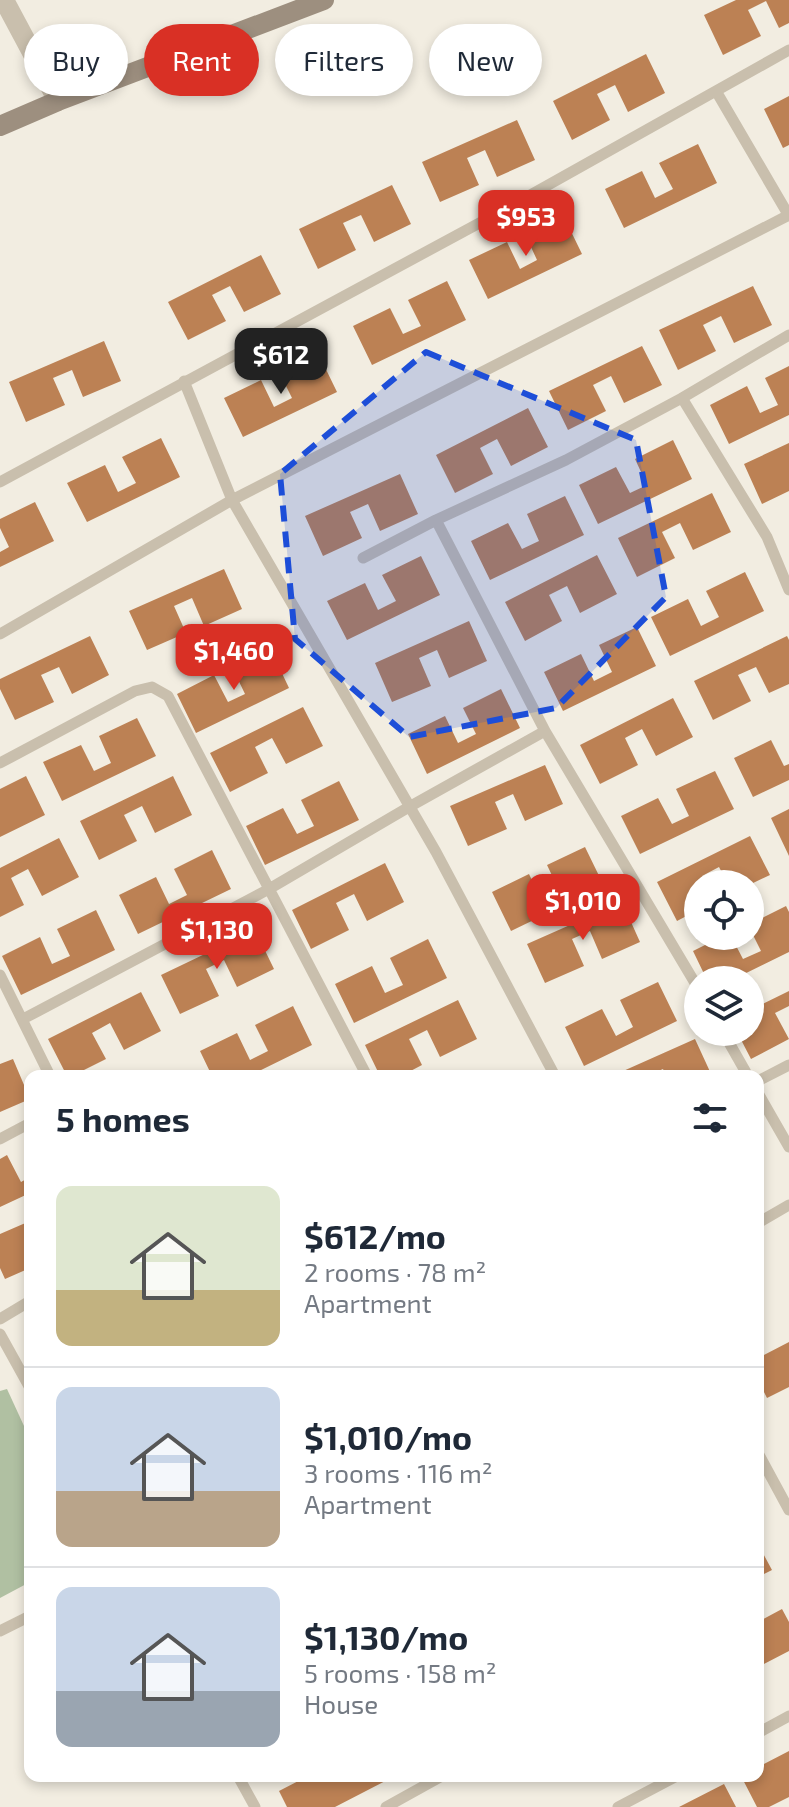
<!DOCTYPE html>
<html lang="en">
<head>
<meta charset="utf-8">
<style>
  :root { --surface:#fff; --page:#f6f6f7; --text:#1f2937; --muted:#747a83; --line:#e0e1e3; --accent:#d93025 }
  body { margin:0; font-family:"Exo 2",sans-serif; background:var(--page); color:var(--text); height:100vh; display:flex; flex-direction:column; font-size:30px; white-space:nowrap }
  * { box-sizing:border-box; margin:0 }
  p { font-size:26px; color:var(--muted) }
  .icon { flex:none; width:44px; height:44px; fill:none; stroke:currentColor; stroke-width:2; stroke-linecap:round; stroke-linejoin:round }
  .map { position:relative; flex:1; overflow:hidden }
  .drawer { position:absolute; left:24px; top:1070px; width:740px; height:712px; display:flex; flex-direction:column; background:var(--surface); border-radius:16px; box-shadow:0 4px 12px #0003 }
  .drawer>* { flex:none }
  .top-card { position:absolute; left:24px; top:24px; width:742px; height:72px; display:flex; gap:16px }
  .buttons { position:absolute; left:684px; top:870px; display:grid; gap:16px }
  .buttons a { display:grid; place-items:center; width:80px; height:80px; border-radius:50%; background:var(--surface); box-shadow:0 4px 12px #0003; font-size:40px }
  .price { position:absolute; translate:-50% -68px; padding:0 18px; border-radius:16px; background:var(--accent); color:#fff; font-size:26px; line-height:52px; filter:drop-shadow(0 2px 4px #0008) }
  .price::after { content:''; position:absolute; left:50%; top:48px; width:24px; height:18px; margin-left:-12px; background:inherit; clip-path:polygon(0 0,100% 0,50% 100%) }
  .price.active { background:#222; color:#fff }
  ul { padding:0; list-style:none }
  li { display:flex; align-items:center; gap:24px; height:200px; padding:0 32px }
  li+li { border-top:2px solid var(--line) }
  li span { display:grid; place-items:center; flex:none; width:224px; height:160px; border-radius:16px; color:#555 }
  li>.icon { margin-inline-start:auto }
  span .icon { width:96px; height:96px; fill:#fffc; stroke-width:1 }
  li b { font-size:34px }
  h2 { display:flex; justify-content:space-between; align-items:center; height:96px; padding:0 32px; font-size:34px }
  .chip { padding:0 28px; border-radius:36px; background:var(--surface); box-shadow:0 4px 12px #0003; font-size:28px; line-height:72px }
  .chip.active { background:var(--accent); color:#fff }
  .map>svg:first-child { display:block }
  .green { fill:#b0c0a2 }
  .building { fill:#bc8154 }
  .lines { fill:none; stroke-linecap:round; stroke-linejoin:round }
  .service { stroke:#c9bfad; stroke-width:11 }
  .minor { stroke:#c9bfad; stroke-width:20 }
  .secondary { stroke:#9d8f7f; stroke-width:20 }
  .marked { fill:#1d4ed8; fill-opacity:0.2; stroke:#1d4ed8; stroke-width:6; stroke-dasharray:16 10; stroke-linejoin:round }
</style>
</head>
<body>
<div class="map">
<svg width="789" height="1807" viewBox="0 0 789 1807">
  <rect width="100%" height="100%" fill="#f2ede1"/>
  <path class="green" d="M7,1389l23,50v143l-30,16v-207z"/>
  <path class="building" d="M736,0h53v23l-10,5 -13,-27 -18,9 13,26 -38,19 -19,-40z
    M646,54l19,39 -37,19 -13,-27 -18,9 13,26 -38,20 -19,-39z
    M789,96v49l-6,3 -19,-39z
    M517,120l18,40 -38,17 -12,-27 -18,8 12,27 -39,17 -18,-40z
    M698,144l19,39 -93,45 -19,-39 37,-18 13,27 18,-9 -14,-26z
    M392,185l19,39 -37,18 -13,-27 -18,8 13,27 -38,19 -19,-40z
    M563,215l19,39 -94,45 -19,-39 38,-18 13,27 17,-9 -12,-26z
    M261,255l20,39 -37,18 -14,-26 -18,9 14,26 -38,19 -20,-38z
    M447,281l19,39 -94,45 -19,-39 37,-18 13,26 18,-8 -13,-26z
    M753,286l19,39 -38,18 -13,-27 -18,9 13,26 -38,19 -19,-40z
    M104,341l17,40 -38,16 -11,-27 -19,8 12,27 -39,17 -17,-40z
    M642,346l20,39 -38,18 -13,-27 -18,9 13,26 -38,19 -19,-39z
    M318,353l19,39 -94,45 -19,-39 37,-18 13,27 18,-9 -13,-26z
    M789,366v49l-60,29 -19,-39 37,-19 13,27 18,-8 -13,-27z
    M528,408l20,39 -37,19 -14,-27 -17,9 13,26 -38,19 -19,-38z
    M161,438l19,39 -93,45 -20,-39 38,-18 13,27 18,-9 -14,-26z
    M673,440l19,39 -94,45 -19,-39 37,-18 14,26 17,-8 -12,-26z
    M789,443v48l-27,13 -18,-40z
    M400,474l18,40 -38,17 -12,-27 -18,8 12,26 -39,18 -18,-40z
    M712,493l19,39 -38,18 -13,-27 -18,9 13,26 -38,19 -19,-39z
    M565,496l19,39 -94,45 -19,-39 37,-18 14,26 17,-8 -12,-27z
    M35,502l19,39 -54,26v-15l9,-5 -9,-19v-9z
    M597,555l20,39 -37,19 -13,-27 -18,9 13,26 -37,20 -20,-39z
    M421,556l19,39 -93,45 -20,-39 38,-18 13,27 18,-9 -14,-26z
    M224,569l18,40 -38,17 -12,-28 -18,8 12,27 -39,17 -18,-39z
    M745,572l19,39 -94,45 -19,-39 37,-18 13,27 18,-9 -13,-26z
    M469,621l18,40 -38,17 -12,-28 -18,8 12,28 -39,16 -17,-39z
    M637,627l19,39 -93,45 -19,-39 37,-18 13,27 18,-9 -13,-27z
    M90,636l19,39 -37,19 -13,-27 -18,8 13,27 -39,18 -15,-31v-10z
    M787,636l2,4v44l-20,9 -13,-26 -18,8 13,26 -38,19 -19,-39z
    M270,648l19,40 -93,45 -19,-39 37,-19 14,27 17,-8 -13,-27z
    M501,689l19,39 -93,46 -19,-40 37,-18 13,27 18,-9 -13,-26z
    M673,698l20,39 -37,19 -14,-27 -17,9 13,27 -38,19 -20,-39z
    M303,707l20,39 -37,18 -14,-26 -17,9 13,26 -38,19 -20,-39z
    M137,718l19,38 -94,45 -19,-39 38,-17 13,26 17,-8 -12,-27z
    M771,740l13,26 5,-2v16l-36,17 -19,-39z
    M545,765l18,39 -38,17 -12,-27 -18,8 12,27 -39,17 -18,-40z
    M715,771l19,38 -94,45 -19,-38 37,-18 14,26 17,-8 -13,-27z
    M26,776l19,39 -45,22v-48z
    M173,776l19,39 -37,18 -13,-27 -18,9 13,26 -38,19 -19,-39z
    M339,781l20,39 -94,45 -19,-39 37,-18 14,26 17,-8 -13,-26z
    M789,809v47l-18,-38z
    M750,836l20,39 -19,9h-23l-9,-17 -17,9 4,8h-8v26l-21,11 -20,-39z
    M59,838l20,39 -37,19 -14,-27 -17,9 13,27 -24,12v-49z
    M585,847l19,39 -93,45 -19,-39 37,-18 13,27 18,-9 -13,-27z
    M212,850l19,39 -93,45 -19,-39 37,-18 13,27 18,-9 -13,-26z
    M385,863l19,39 -37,19 -13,-27 -18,9 13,27 -38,19 -19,-39z
    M622,902l18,40 -38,17 -12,-28 -18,8 12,27 -39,17 -18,-39z
    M786,906l3,6v40l-57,28h-25l-14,-29 30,-15h8l12,23 18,-8 -11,-22v-5z
    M96,910l19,40 -94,45 -19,-39 38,-19 12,27 18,-8 -13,-27z
    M255,930l19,39 -37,18 -13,-27 -18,9 13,27 -39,18 -19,-39z
    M428,939l19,39 -93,45 -19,-39 37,-18 13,27 18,-8 -13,-27z
    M658,982l19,39 -93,45 -19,-39 37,-18 14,27 17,-9 -13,-27z
    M789,991v15l-14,7 14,26 -38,20 -14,-27h13v-22z
    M141,992l20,39 -37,19 -14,-27 -18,10 14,26 -34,17h-5l-19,-37z
    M458,1000l19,39 -37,18 -13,-27 -18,9 13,26 -21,11h-21l-15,-31z
    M293,1006l19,39 -63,31h-37l-12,-25 37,-18 13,27 18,-9 -13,-26z
    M695,1039l17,37h-46l-3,-7 -16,7h-35z
    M13,1059l17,40 -30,13v-48z
    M7,1155l14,27 9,-5v16l-30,14v-48z
    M30,1221v47l-25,11 -5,-11v-34z
    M789,1342v45l-22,11 -9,-18v-22z
    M758,1544l14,26 -14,7z
    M782,1609l7,13v29l-31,16v-45z
    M789,1751v46l-20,10h-12l-16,-31h17v-9z
    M308,1776h87l-60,31h-48l-8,-16z
    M724,1784l12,23h-57z"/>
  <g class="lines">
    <path class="service" d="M716,91l73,125
      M184,381l48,119 204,352 119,224
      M682,398l85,139 22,53
      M0,482l509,-275 280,-157
      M436,520l109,211 153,257
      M363,558l73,-38 130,-60 116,-62 107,-63
      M0,634l232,-134 557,-285
      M0,763l135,-72 17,-4 16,9 199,380
      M0,975l50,101
      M23,1019l246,-130 140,-82 136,-76
      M723,1032l25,44
      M758,1081l31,-16
      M758,1093l31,54
      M0,1139l30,-16
      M758,1223l31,-18
      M0,1319l30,-18
      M0,1334l30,54
      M758,1453l31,57
      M0,1631l30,-15
      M758,1733l31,-17
      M238,1776l17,31
      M386,1807l56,-31
      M618,1807l59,-31"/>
    <path class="minor" d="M4,0l54,101"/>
    <path class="secondary" d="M0,126l58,-25 266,-101"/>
  </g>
  <path class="marked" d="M426,352l210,88 30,157 -110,111 -147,29 -114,-98 -15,-165z"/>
</svg>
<div class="buttons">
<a><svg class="icon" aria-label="locate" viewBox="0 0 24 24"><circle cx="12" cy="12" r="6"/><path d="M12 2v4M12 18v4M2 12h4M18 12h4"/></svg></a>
<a><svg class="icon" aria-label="layers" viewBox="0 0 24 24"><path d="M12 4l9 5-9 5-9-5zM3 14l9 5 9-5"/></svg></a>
</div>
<b class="price" style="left:526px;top:258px">$953</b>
<b class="price active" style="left:281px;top:396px">$612</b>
<b class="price" style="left:234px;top:692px">$1,460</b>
<b class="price" style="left:583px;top:942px">$1,010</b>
<b class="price" style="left:217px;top:971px">$1,130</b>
<div class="top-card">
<a class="chip">Buy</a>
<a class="chip active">Rent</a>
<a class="chip">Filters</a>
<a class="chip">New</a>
</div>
<section class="drawer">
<h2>5 homes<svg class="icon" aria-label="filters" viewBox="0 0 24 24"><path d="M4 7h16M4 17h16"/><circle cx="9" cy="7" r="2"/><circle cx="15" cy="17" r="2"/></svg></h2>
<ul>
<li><span style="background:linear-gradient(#dfe7d0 65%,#c2b280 0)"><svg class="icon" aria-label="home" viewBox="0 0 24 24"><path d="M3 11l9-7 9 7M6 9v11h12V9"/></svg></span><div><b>$612/mo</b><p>2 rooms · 78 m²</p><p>Apartment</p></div></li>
<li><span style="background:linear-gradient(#c9d6e8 65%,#b9a48a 0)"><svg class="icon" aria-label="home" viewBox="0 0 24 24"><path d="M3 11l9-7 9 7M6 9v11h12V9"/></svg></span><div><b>$1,010/mo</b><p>3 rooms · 116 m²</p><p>Apartment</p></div></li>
<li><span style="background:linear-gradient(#c9d6e8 65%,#9aa5b1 0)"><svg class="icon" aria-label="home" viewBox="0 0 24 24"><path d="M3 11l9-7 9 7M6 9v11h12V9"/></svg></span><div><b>$1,130/mo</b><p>5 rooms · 158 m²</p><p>House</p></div></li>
</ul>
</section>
</div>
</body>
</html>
